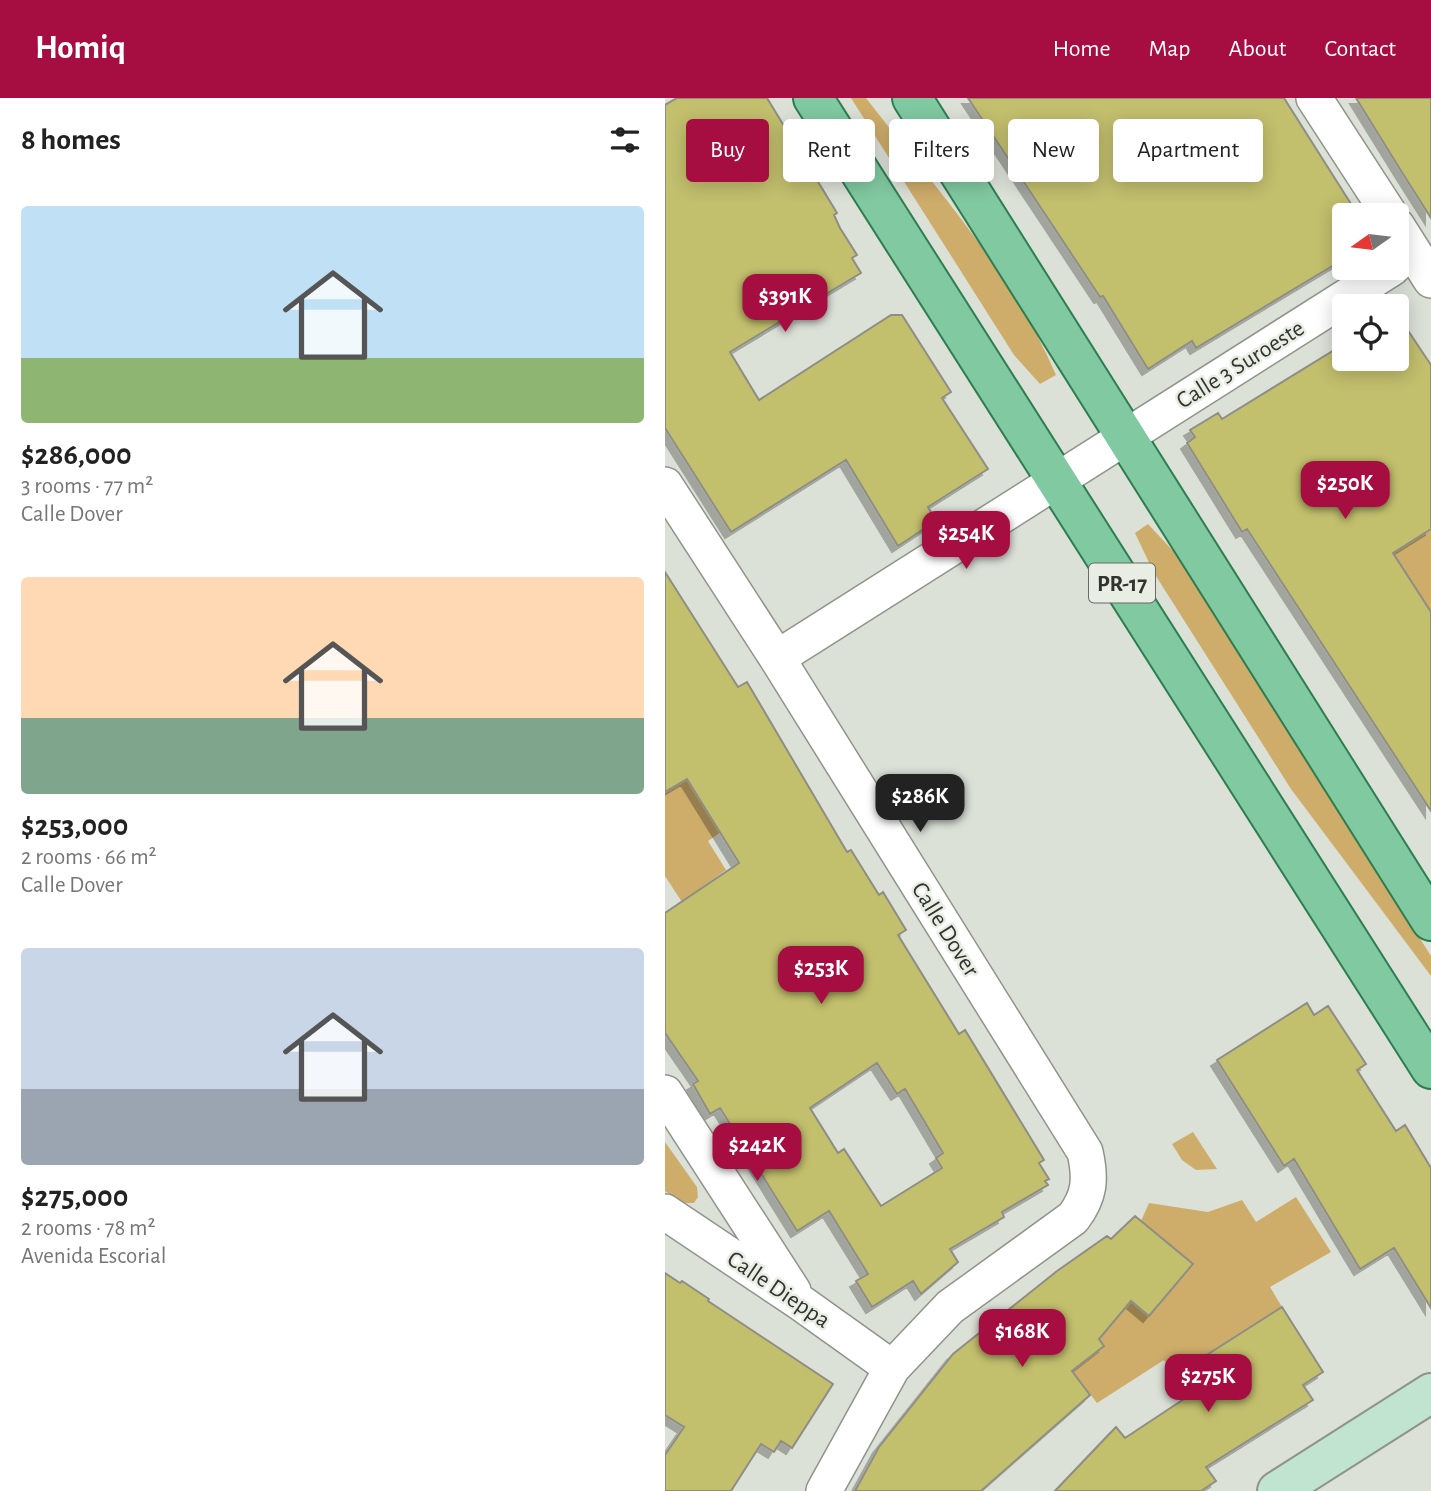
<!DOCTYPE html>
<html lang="en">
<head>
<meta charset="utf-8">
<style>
  :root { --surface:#fff; --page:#f2f2f2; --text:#222; --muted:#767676; --accent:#a60d40 }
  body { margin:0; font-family:"Alegreya Sans",sans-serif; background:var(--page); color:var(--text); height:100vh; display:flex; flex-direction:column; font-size:26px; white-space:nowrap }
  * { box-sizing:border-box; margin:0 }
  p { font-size:23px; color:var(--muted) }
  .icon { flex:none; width:38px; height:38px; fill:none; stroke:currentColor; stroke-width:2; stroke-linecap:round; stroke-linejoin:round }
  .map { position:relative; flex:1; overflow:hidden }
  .panel { display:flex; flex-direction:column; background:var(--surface); width:665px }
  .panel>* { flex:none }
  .banner { position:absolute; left:21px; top:21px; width:639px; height:63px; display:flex; gap:14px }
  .needle { width:46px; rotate:256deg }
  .controls { position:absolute; left:667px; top:105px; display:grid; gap:14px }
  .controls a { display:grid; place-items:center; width:77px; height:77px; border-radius:7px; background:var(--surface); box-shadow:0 4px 18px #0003; font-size:35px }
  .price { position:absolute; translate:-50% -60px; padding:0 16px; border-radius:14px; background:var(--accent); color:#fff; font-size:23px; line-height:46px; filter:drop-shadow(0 2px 4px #0008) }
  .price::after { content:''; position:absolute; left:50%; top:42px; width:21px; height:16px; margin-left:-10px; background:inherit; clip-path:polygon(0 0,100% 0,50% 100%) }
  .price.selected { background:#222; color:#fff }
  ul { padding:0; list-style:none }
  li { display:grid; align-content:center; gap:14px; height:371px; padding:0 21px }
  li span { display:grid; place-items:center; height:217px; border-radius:7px; color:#555 }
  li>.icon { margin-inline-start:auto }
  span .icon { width:126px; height:126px; fill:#fffc; stroke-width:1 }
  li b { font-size:30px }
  h2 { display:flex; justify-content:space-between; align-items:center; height:84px; padding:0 21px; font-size:30px }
  .tag { padding:0 24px; border-radius:7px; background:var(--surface); box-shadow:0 4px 18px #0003; font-size:24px; line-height:63px }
  .tag.selected { background:var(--accent); color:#fff }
  header { display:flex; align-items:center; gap:42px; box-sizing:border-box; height:98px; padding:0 35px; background:var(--accent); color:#fff }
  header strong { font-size:33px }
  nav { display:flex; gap:38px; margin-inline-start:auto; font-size:24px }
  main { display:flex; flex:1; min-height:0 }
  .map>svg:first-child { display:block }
  .green { fill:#ceac6a }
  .building { fill:#c2bf6d; stroke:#8e8e85; stroke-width:2; fill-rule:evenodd; filter:url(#shadow) }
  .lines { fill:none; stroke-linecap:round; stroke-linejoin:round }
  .street-casing { stroke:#8f948b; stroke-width:38 }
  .secondary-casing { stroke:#8f948b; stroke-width:42 }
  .primary-casing { stroke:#2e7d51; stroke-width:42 }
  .street { stroke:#fff; stroke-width:35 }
  .secondary { stroke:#c0e4d0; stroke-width:38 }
  .primary { stroke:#80c9a1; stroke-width:38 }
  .labels { text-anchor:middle; stroke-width:5; stroke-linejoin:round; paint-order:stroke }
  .shield { fill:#e9eee5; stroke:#686b66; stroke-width:2 }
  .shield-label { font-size:23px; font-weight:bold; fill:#31332f }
  .street-label { font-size:24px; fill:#31332f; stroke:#e9eee5 }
</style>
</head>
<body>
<header>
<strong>Homiq</strong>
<nav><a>Home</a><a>Map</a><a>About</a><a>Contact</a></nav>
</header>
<main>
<section class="panel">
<h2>8 homes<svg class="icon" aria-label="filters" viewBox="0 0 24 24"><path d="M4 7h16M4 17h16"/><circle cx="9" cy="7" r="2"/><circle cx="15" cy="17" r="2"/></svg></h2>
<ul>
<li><span style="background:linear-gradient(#bfe0f5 70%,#8fb573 0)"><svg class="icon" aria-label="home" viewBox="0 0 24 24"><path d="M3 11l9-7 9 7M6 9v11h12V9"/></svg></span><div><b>$286,000</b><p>3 rooms · 77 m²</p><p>Calle Dover</p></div></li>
<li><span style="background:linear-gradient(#ffd9b3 65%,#7fa58c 0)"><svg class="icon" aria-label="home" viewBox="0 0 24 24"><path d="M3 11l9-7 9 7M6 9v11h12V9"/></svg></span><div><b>$253,000</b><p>2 rooms · 66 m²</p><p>Calle Dover</p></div></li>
<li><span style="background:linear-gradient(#c9d6e8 65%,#9aa5b1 0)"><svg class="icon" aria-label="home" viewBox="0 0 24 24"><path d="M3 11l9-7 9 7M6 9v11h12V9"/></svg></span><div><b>$275,000</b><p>2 rooms · 78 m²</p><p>Avenida Escorial</p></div></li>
</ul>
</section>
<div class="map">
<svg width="766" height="1393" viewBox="0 0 766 1393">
  <defs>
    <filter id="shadow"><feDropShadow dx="-6" dy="6" stdDeviation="0" flood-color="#0004"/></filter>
  </defs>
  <rect width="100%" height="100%" fill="#dce1d8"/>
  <path class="green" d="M186,0h15c68,88 146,174 190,277l-16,9 -26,-29z
    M483,426l27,29 256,403v20l-140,-187 -137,-216 -19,-40z
    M766,432v82l-13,-20 -25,15 -54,-20z
    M22,681l34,53 -13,9 18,29 -44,32 -17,-26v-84z
    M528,1034l24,37 -21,1 -14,-10 -10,-16z
    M0,1044l32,45 1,10 -4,6h-10l-19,-12z
    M631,1099l35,55 -61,35 12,20 -108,68 -10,-15 -67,43 -25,-32 32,-26 -53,-67 80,23 18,15 44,-51 -52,-44 8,-18 59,9 34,-12 14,22z"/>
  <path class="building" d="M12,0h90l70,115 -3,2 6,13 17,27 -5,3 9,15 -131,79 29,48 132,-85h11l49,77 -9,6 46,71 -60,38 8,14 -38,25 -52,-86 -115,72 -66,-104v-323z
    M303,0h316l74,117h-14v44l-148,89 -4,-7 -44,28 -45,-73 -3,1z
    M691,0h75v120l-28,-44z
    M732,216l34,51v164l-38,24 38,59v199l-184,-282 -5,3 -55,-89 8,-6 -5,-7 28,-17 4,6 122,-75v15h53z
    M0,474l73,115 9,-5 100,170 4,-2 28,45 4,-3 23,38 -8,5 61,99 6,-4 79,130 -5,3 10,16 -4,2 3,4 -46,27 2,5 -54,32 8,13 -37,32 -8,-13 -41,26 -16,-26 12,-7 -39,-63 -32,20 -77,-123 -10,6 -17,-30 5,-3 -33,-48v-120l74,-50 -52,-84 -22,13zM212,965l20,31 8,-5 38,64 -7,5 6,10 -61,38 -37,-57 -6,4 -28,-45z
    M642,905l7,12 14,-9 38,58 -9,6 39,61 9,-6 26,43v140l-37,-60 -34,21 -66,-110 -10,7 -67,-106z
    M470,1118l58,48 -44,52 -18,-15 -32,38 5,7 -32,25 18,24 -109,96h-126l24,-44 74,-93 104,-83 50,-35 4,3z
    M0,1175l15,10 2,-2 27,18 -1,2 125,83 -41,64 -11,-7 -7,11 -13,-8 -30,47h-66v-36l19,-28 -19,-12z
    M617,1209l41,65 -20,13 10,15 -107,67 10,14 -15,10h-146l61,-64 9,11 65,-43 -4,-6 4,-2 -10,-15z"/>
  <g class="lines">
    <g class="street-casing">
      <path id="street" d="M649,0l76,117
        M732,128l34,54
        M0,387l112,173 308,494c6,27 5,44 -12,66l-123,89 -58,61 -68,123
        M112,560l615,-390
        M0,995l128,198
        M0,1114l136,91 91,65"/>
    </g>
    <g class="secondary-casing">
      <path id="secondary" d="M612,1393l154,-98"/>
    </g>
    <g class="primary-casing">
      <path id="primary" d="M148,0l618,971
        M247,0l519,823"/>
    </g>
    <use href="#street" class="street"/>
    <use href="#secondary" class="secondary"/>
    <use href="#primary" class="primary"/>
  </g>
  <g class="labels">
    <rect class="shield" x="424" y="465.5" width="66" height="39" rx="5"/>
    <g class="shield-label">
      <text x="457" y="493">PR-17</text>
    </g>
    <g class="street-label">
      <text transform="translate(575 266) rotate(-32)" y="8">Calle 3 Suroeste</text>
      <text transform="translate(281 831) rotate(58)" y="8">Calle Dover</text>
      <text transform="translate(114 1191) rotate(34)" y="8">Calle Dieppa</text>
    </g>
  </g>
</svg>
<div class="controls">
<a><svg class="needle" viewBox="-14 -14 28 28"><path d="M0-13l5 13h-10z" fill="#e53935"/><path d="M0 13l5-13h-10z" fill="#767676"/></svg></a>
<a><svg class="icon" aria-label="locate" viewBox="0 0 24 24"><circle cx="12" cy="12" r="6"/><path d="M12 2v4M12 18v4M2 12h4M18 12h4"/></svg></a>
</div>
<b class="price" style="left:120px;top:236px">$391K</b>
<b class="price" style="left:680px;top:423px">$250K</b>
<b class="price" style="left:301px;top:473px">$254K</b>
<b class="price selected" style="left:255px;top:736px">$286K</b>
<b class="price" style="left:156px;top:908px">$253K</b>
<b class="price" style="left:92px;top:1085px">$242K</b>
<b class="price" style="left:357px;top:1271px">$168K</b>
<b class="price" style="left:543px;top:1316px">$275K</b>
<div class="banner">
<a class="tag selected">Buy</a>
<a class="tag">Rent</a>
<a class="tag">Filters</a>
<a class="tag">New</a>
<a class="tag">Apartment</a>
</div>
</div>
</main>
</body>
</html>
